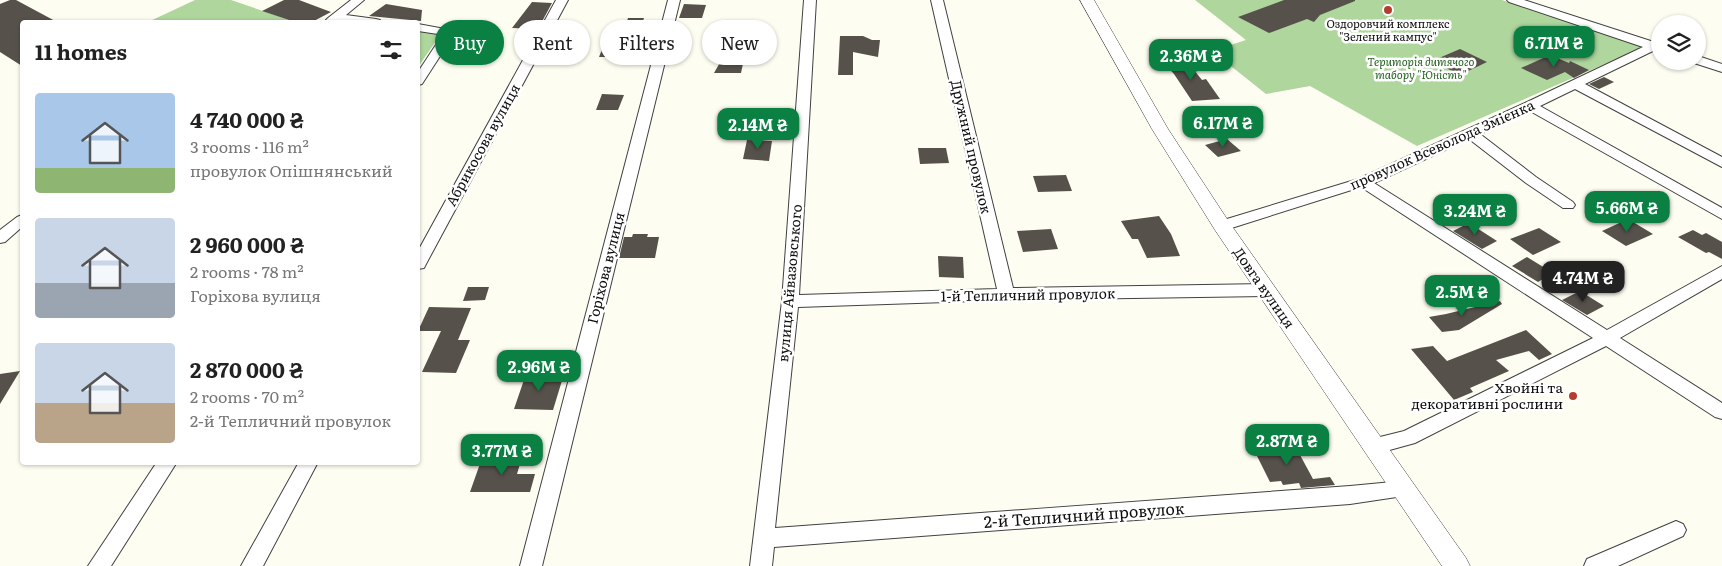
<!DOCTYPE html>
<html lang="en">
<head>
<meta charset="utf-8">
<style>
  :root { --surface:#fff; --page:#f2f2f2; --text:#222; --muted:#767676; --accent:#0b8043 }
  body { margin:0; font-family:Literata,serif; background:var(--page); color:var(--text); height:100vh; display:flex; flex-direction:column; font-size:19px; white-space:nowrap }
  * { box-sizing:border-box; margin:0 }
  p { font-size:16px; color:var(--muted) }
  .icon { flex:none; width:28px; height:28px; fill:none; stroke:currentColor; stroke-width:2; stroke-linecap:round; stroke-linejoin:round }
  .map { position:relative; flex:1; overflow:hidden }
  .drawer { position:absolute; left:20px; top:20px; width:400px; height:445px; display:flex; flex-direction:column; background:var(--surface); border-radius:5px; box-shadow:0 1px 4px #0004 }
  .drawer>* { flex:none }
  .banner { position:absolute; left:435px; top:20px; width:475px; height:45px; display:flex; gap:10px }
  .fabs { position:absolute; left:1651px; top:15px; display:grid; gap:10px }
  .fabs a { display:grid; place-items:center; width:55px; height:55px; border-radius:50%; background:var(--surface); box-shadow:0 1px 4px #0004; font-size:25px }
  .price { position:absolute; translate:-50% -42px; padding:0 11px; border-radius:10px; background:var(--accent); color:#fff; font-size:16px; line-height:32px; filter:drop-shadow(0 1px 2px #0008) }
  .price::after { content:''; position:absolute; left:50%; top:30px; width:15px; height:11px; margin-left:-8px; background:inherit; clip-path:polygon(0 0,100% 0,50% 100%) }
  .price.current { background:#222; color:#fff }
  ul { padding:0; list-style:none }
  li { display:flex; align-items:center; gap:15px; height:125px; padding:0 15px }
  li span { display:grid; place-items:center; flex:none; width:140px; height:100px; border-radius:5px; color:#555 }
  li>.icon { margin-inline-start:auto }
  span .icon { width:60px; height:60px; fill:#fffc; stroke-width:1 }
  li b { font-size:21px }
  h2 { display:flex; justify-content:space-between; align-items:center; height:60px; padding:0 15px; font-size:21px }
  .tag { padding:0 18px; border-radius:22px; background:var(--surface); box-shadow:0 1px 4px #0004; font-size:18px; line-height:45px }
  .tag.current { background:var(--accent); color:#fff }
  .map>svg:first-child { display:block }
  .forest { fill:#aed69d }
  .building { fill:#56514b }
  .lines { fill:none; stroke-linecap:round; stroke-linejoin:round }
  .minor-casing { stroke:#414141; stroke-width:2 }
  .tertiary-casing { stroke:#414141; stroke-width:1 }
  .minor { fill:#fff; fill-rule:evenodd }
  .tertiary { fill:#fff; fill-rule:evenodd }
  .poi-dot { fill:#b63c2f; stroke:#fff; stroke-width:2 }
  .labels { text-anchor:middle; stroke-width:5; stroke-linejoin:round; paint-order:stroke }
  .far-poi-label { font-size:11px; fill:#0e0e0e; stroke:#fff }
  .far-park-label { font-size:11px; font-style:italic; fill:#276223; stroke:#fff }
  .street-label { font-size:14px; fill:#0e0e0e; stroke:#fff }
  .poi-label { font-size:14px; fill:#0e0e0e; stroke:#fff; text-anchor:end }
  .near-street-label { font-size:16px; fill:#0e0e0e; stroke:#fff }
</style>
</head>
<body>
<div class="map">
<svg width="1722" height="566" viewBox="0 0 1722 566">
  <rect width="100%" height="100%" fill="#fefdf1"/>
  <path class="forest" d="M195,0h36l64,22h-147z
    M1195,0h307l144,46 -229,100 -107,-60 -44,8 -54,-43 34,-11z
    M418,29l25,2 -25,36z"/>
  <path class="building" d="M10,0h6l41,22h-35v44l-22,-14v-48z
    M284,0h15l32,12 -19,10h-17l-33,-11z
    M1284,0h71v1l-35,14 -6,7 -7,-3 -38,14 -31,-16z
    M532,2l20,1 -14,26 -26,-1z
    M386,4l36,6 -1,11 -52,-5z
    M684,4l22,1 -4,13h-23z
    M628,18h16l-10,30h-17l-3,9h-15l6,-15h14l-1,4z
    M840,36h23l9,4h8l-2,17 -25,-5v23h-15z
    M1460,49l27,13 -27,13 -28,-14z
    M1550,55l19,8 1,-2 19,9 -15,8 -9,-6 -18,8 -26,-12z
    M722,59h22l-3,14h-27z
    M1185,59l17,21 4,-1 14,20 -28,2 -18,-27 -12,-13z
    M1604,77l10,5 -15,7 -10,-5z
    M602,94l22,1 -6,15h-22z
    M1227,139l14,12 -23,6 -13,-12z
    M747,140l25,1 -3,20 -26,-2z
    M918,148h28l3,15 -29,1z
    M1066,175l6,16 -34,1 -5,-16z
    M1159,216l12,18 9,22 -33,2 -9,-19h-6l-11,-18z
    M1628,219l25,15 -27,12 -24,-15z
    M1469,223l28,18 -15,8 -29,-18z
    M1539,228l22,14 -28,13 -23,-16z
    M1051,229l7,20 -35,3 -6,-21z
    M1693,230l9,5 4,-2 16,9v17l-13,-7 -3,1 -28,-16z
    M633,234h15l-1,3h12l-4,21h-36l5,-21h8z
    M938,256l25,1 1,21 -25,-1z
    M1527,257l26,16 -15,9 -26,-16z
    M468,287h21l-4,13 -22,1z
    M1580,291l24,15 -17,9 -25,-15z
    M1500,301l2,3 -43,26 -17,2 -13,-15 17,-3z
    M429,307l42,1 -13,32h12l-14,33 -34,-1 19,-41h-23z
    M1526,330l26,24 -13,6 -10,-9 -33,9 13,11 -39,17 3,4 -19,8 -43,-51 22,-3 14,15z
    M20,371l-20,33v-30z
    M526,374h38l-11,36 -39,-1z
    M1293,442l20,37 17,-2 5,8 -34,3 -2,-5 -16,2 -2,-4 -11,1 -18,-36z
    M522,457l-5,17h18l-5,18h-60l12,-34z"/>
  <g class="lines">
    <g class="minor-casing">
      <path id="minor" d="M351,0h13l-18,15 30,4 4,1 1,2 -43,-1 -10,1 -2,-2 2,-2z
        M556,0h12l-142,264 -2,4 -6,1v-18z
        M668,0h12l-138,566h-22z
        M804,0h12l-17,295 198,-6 -66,-289h12l70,288 253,-4 6,2 2,4 -2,4 -6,2 -260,4 -208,7 -23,221 575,-42 53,-5 7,2 3,6 -3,6 -60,9 -576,43 -2,19h-22l32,-265z
        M1507,0h17l136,44v8l-5,-2 -70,34 137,73v10l-147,-78 -35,17 182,102v11l-192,-108 -50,23 56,43 37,25 2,3 -2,3h-10l-37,-25 -57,-44 -95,44 233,147 115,-64v13l-102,59 102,65v16l-7,-2 -109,-71 -191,97 -40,11 -7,-2 -3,-6 3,-6 36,-9 189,-93 -232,-151 -139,44 -5,-1 -3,-4 3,-4 141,-43 167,-76 118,-56 -134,-45z
        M418,24l27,5 8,7 -31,48 -4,1v-13l23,-35 -3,-3 -20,-3z
        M1698,56l24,8v8l-28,-9 -1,-2h5z
        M22,215v12l-17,15 -5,1v-13l17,-13z
        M157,462h20l-66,104h-23z
        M299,462h19l-55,104h-22z
        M1676,521l7,3 3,6 -3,6 -65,30h-34l3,-7z"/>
    </g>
    <g class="tertiary-casing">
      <path id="tertiary" d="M1080,0h14l74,129 61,93 237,336 4,8h-28l-227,-336 -63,-101z"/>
    </g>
    <use href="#minor" class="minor"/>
    <use href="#tertiary" class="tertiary"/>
  </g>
  <g class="poi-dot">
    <circle cx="1388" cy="10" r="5"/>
    <circle cx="1573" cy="396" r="5"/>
  </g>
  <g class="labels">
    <g class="far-poi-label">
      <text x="1388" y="28">Оздоровчий комплекс<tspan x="1388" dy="13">"Зелений кампус"</tspan></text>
    </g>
    <g class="far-park-label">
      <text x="1421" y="66">Територія дитячого<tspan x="1421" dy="13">табору "Юність"</tspan></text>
    </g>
    <g class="street-label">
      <text transform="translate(483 145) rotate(-61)" y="5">Абрикосова вулиця</text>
      <text transform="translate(1442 145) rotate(-24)" y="5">провулок Всеволода Змієнка</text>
      <text transform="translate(971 147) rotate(77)" y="5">Дружний провулок</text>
      <text transform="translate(606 268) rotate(-76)" y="5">Горіхова вулиця</text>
      <text transform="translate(790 283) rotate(-85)" y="5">вулиця Айвазовського</text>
      <text transform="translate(1264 288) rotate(55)" y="5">Довга вулиця</text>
      <text transform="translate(1028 295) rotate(-1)" y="5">1-й Тепличний провулок</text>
    </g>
    <g class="poi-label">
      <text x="1563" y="393">Хвойні та<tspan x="1563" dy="16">декоративні рослини</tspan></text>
    </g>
    <g class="near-street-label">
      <text transform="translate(1084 515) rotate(-4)" y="6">2-й Тепличний провулок</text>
    </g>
  </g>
</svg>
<div class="fabs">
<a><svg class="icon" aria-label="layers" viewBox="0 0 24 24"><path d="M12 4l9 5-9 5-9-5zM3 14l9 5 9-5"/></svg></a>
</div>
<b class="price" style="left:1554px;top:68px">6.71M ₴</b>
<b class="price" style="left:1191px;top:81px">2.36M ₴</b>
<b class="price" style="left:1223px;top:148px">6.17M ₴</b>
<b class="price" style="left:758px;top:150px">2.14M ₴</b>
<b class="price" style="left:1627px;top:233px">5.66M ₴</b>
<b class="price" style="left:1475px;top:236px">3.24M ₴</b>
<b class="price current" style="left:1583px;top:303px">4.74M ₴</b>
<b class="price" style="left:1462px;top:317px">2.5M ₴</b>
<b class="price" style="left:539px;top:392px">2.96M ₴</b>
<b class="price" style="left:1287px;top:466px">2.87M ₴</b>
<b class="price" style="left:502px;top:476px">3.77M ₴</b>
<div class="banner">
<a class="tag current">Buy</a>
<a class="tag">Rent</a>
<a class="tag">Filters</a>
<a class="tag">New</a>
</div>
<section class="drawer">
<h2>11 homes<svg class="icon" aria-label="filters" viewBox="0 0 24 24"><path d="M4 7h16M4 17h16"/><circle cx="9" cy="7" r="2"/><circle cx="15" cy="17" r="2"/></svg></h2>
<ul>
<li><span style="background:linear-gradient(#a9c7e8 75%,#8fb573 0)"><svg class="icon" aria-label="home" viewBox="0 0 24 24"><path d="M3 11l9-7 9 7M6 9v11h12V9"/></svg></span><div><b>4 740 000 ₴</b><p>3 rooms · 116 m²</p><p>провулок Опішнянський</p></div></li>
<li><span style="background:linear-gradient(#c9d6e8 65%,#9aa5b1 0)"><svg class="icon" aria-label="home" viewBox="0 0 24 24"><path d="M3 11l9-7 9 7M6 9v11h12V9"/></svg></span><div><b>2 960 000 ₴</b><p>2 rooms · 78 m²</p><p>Горіхова вулиця</p></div></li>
<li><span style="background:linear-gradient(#c9d6e8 60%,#b9a48a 0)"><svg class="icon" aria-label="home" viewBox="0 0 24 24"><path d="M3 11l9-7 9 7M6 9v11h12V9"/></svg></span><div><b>2 870 000 ₴</b><p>2 rooms · 70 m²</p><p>2-й Тепличний провулок</p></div></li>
</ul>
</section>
</div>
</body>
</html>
